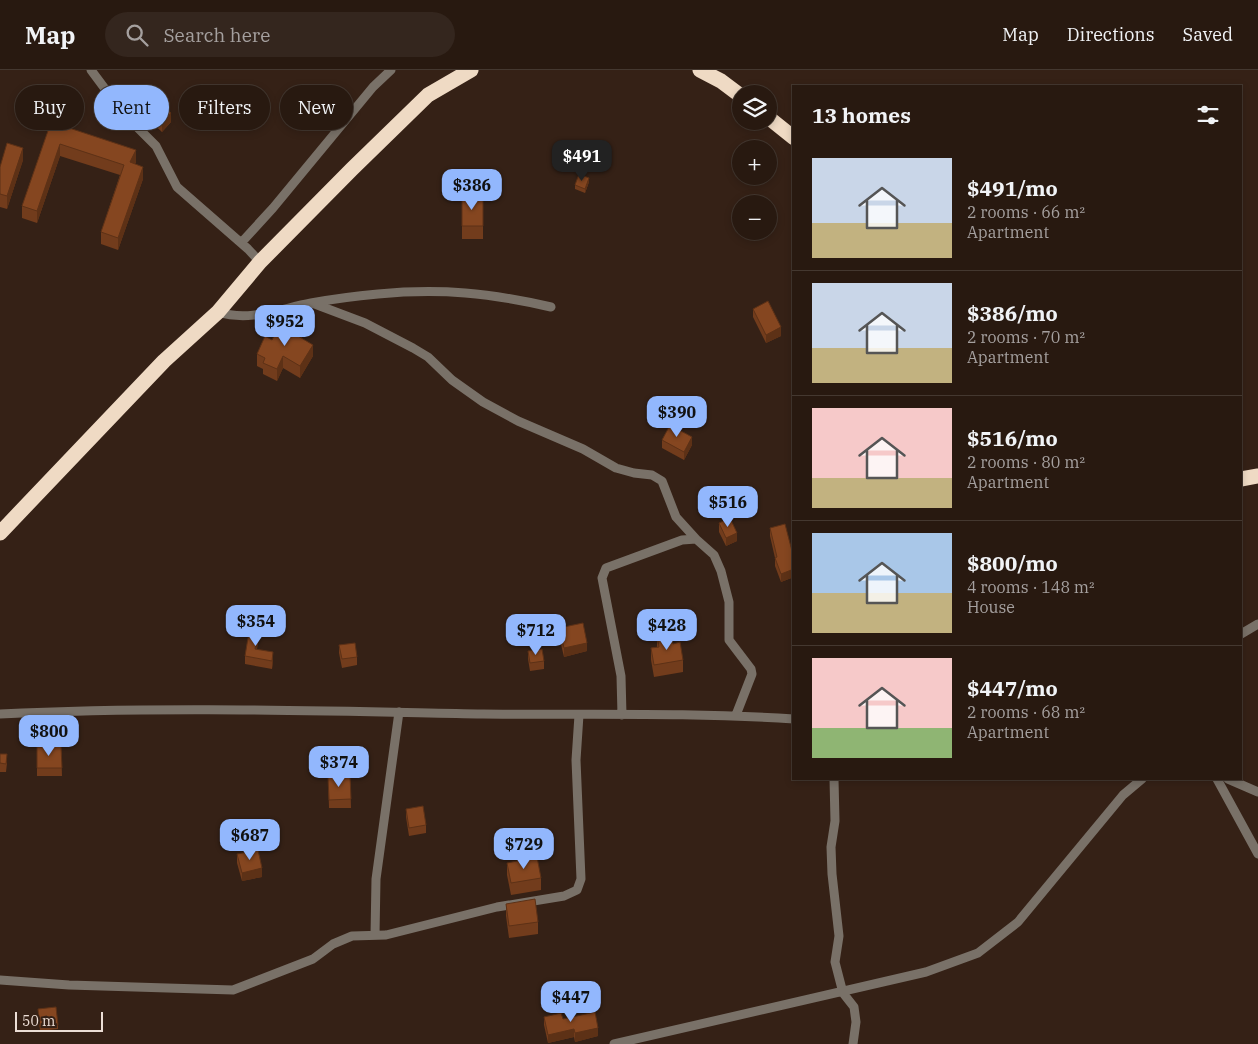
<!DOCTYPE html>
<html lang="en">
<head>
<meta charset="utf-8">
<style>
  :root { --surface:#281910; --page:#34261e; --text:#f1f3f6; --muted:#a5a09f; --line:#443830; --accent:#92b7fd }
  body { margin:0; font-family:"IBM Plex Serif",serif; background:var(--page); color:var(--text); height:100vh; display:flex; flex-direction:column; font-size:19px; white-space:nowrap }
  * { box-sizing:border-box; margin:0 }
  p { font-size:16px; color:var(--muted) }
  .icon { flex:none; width:28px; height:28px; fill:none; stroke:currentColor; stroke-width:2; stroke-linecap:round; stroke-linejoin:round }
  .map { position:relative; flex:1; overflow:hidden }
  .panel { position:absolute; left:792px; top:15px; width:450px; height:695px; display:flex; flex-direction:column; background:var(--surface); border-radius:0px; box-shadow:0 2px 8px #0003,0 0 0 1px var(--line) }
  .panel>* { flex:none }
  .banner { position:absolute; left:15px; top:15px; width:475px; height:45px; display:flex; gap:10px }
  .buttons { position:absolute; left:732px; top:15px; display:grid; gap:10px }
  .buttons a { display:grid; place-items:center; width:45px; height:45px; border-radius:50%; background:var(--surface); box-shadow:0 2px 8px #0003,0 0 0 1px var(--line); font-size:25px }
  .scale { position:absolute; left:15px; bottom:12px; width:88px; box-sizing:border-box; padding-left:5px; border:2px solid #ecded6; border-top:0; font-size:14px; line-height:18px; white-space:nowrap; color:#ecded6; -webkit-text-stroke:4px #352116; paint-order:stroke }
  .price { position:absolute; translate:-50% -42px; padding:0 11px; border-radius:10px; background:var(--accent); color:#111; font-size:16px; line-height:32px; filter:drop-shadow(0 1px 2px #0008) }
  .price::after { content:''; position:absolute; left:50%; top:30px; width:15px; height:11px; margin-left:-8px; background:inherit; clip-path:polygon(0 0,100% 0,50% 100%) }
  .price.active { background:#222; color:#fff }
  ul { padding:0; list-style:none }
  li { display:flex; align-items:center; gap:15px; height:125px; padding:0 20px }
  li+li { border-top:1px solid var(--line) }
  li span { display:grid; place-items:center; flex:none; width:140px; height:100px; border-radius:0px; color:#555 }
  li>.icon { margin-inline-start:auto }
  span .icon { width:60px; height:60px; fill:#fffc; stroke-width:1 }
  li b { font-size:21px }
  h2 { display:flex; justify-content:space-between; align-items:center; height:60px; padding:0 20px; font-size:21px }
  .tag { padding:0 18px; border-radius:22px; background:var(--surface); box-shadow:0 2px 8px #0003,0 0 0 1px var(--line); font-size:18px; line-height:45px }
  .tag.active { background:var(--accent); color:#111 }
  header { display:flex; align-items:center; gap:30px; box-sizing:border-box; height:70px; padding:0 25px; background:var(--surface); border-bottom:1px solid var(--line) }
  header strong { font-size:24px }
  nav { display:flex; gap:28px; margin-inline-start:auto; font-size:18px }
  .search { width:350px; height:45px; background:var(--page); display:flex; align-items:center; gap:12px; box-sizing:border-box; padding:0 18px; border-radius:28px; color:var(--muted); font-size:19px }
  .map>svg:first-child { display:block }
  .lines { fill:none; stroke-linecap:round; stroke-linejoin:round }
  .street { stroke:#797168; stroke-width:9 }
  .highway { stroke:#efdac4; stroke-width:15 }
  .wall { fill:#723c1c }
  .shaded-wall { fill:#5d3116 }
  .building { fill:#854620; stroke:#5d3116 }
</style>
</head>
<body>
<header>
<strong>Map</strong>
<div class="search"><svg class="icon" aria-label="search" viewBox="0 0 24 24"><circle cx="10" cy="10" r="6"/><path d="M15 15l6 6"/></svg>Search here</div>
<nav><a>Map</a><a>Directions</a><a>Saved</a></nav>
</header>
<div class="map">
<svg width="1258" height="974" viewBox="0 0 1258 974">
  <rect width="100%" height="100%" fill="#352116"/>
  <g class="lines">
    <path class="street" d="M91,0l32,43 33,33 21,41 71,62 12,13
      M241,173l32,-35 100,-121 18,-17
      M312,233l53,20 48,25 15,9 24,23 31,22 35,19 65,28 33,19 18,5 18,2 10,6 14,36 20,22
      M218,242c32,10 61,-3 93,-9 22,-4 45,-7 67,-9 63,-6 112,-1 173,13
      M1241,564l17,-10
      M0,644c161,-8 322,-3 483,0 103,1 207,-2 311,5
      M622,645l-1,-39 -19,-98 4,-10 76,-28 14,-1 18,16 7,16 8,31v38l22,29 1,5 -16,41
      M834,709l1,42 -4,26 1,27 7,62 -4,26 8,31 11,14 2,15 -3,22
      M1217,709l41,75
      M1228,709l30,13
      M375,865l1,-56 23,-167
      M0,910l69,5 164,5 80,-31 20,-15 19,-8 34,-1 111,-28 67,-11 13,-6 4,-11 -5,-119 3,-45
      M614,974l312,-72 52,-19 40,-31 105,-127 19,-16"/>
    <path class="highway" d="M700,0l21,11 20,15
      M769,48l25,20
      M1241,409l17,-3
      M0,463l164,-172 54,-49 42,-50 92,-93 76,-74 43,-25"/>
  </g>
  <path class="wall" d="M149,42l22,10 -9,10 -13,-12z
    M51,52l85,40 -1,2 8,15 -25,71 -17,-6v-12l19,-57 -60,-19 -23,67 -15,-5v-12z
    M23,90l-16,49 -7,-2v-40z
    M589,112l-4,11 -10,-4v-4z
    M462,126h21v43h-21z
    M753,239l28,27 -15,7 -13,-26z
    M302,268l11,18 -13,22 -17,-10 -6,13 -14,-7v-5l-6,-3v-12z
    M662,370l30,5 -8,15 -22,-12z
    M719,453l18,18 -11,5 -7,-14z
    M770,458l22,23 2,-1v27l-13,5 -6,-16v-8l-5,-22z
    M559,558l28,23 -23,6 -5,-21z
    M657,565l16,9 10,16v12l-29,5 -3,-17v-12l6,-1z
    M259,566l-2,13 16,11 -1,9 -27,-5v-8z
    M339,575l18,12v8l-15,3 -3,-15z
    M528,581l16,10v8l-14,2 -2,-12z
    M61,676l1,30h-25v-29z
    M0,684l7,9 -1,9h-6z
    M350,706l1,32h-22l-1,-31z
    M406,739l20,16v8l-17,3 -3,-19z
    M237,784l25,23 -20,4 -5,-18z
    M507,793l34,15v12l-30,5 -4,-20z
    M506,834l32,18v12l-29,4 -3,-22z
    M38,939l20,16v4l-18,2z
    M544,947l19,2 35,17 -23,6 -1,-5 -26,6 -4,-18z"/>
  <path class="shaded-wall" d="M171,43v9l-9,10v-8z
    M60,74v12l-23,67v-12z
    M23,78v12l-16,49v-13z
    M136,80v12l-6,12v-12z
    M143,97v12l-25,71v-12z
    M589,108v4l-4,11v-4z
    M302,257v12l-4,-3z
    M781,257v9l-15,7v-8z
    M313,275v11l-13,22v-12z
    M283,286v12l-6,13v-12z
    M692,367v8l-8,15v-8z
    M737,463v8l-11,5v-8z
    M794,499v8l-13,5v-8z
    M259,557v9l-4,21v-8z
    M587,573v8l-23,6v-9z
    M273,582v8l-1,9v-8z
    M262,798v9l-20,4v-8z
    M598,958v8l-23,6v-9z
    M574,959v8l-26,6v-8z"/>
  <path class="building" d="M159,32l12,11 -9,11 -13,-12z
    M51,52l85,28 -6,12 13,5 -25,71 -17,-6 23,-67 -64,-21 -23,67 -15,-5z
    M7,73l16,5 -16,48 -7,-2v-27z
    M579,104l10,4 -4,11 -10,-4z
    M462,126h21v30h-21z
    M768,231l13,26 -15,8 -13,-26z
    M291,252l11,5 -4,9 15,9 -13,21 -17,-10 -6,13 -14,-6 2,-5 -8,-4 8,-18 7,4 7,-14 8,4z
    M670,355l22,12 -8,15 -22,-12z
    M730,448l7,15 -11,5 -7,-15z
    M785,454l7,27 2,-1v19l-13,5 -6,-16 2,-1 -7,-29z
    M583,553l4,20 -23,5 -5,-20z
    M250,556l9,1 -4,22 18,3 -1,9 -27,-5z
    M670,563l3,11 7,-2 3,18 -29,5 -3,-17 8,-1 -2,-12z
    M355,573l2,14 -15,2 -3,-14z
    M542,579l2,12 -14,2 -2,-12z
    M61,676l1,22h-25v-21z
    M0,684h7l-1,10 -6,-1z
    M350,706l1,23 -22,1 -1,-23z
    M423,736l3,19 -17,3 -3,-19z
    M258,780l4,18 -20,5 -5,-19z
    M537,787l4,21 -30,5 -4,-20z
    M535,829l3,23 -29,4 -3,-22z
    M56,937l2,18 -18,2 -2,-18z
    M595,942l3,16 -23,5 -1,-4 -26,6 -4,-18 17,-4 2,6z"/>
</svg>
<div class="buttons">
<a><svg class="icon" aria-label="layers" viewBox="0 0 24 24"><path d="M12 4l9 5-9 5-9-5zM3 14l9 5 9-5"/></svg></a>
<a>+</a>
<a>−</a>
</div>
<div class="scale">50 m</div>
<b class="price active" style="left:582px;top:112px">$491</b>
<b class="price" style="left:472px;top:141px">$386</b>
<b class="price" style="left:285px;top:277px">$952</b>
<b class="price" style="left:677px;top:368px">$390</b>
<b class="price" style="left:728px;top:458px">$516</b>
<b class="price" style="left:256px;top:577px">$354</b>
<b class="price" style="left:667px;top:581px">$428</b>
<b class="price" style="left:536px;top:586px">$712</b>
<b class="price" style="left:49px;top:687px">$800</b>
<b class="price" style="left:339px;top:718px">$374</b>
<b class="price" style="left:250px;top:791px">$687</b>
<b class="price" style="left:524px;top:800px">$729</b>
<b class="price" style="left:571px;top:953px">$447</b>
<div class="banner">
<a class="tag">Buy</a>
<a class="tag active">Rent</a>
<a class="tag">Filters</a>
<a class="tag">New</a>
</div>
<section class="panel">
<h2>13 homes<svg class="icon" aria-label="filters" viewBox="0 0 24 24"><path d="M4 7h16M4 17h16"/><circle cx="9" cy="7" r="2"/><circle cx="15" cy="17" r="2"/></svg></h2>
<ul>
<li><span style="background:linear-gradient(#c9d6e8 65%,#c2b280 0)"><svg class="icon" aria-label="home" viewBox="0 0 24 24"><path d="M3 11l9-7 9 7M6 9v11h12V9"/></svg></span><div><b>$491/mo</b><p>2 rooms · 66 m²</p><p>Apartment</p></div></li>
<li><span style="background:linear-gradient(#c9d6e8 65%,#c2b280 0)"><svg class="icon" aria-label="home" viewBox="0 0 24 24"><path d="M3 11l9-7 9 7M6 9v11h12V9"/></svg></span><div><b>$386/mo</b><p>2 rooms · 70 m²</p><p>Apartment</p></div></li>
<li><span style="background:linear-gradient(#f6c9c9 70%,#c2b280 0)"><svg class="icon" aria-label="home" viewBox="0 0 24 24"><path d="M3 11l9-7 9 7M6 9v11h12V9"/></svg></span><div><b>$516/mo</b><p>2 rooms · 80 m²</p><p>Apartment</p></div></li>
<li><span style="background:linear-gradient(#a9c7e8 60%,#c2b280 0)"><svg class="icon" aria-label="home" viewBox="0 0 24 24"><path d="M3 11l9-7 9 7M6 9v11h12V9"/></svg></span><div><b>$800/mo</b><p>4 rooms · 148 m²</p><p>House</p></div></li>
<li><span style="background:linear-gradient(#f6c9c9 70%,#8fb573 0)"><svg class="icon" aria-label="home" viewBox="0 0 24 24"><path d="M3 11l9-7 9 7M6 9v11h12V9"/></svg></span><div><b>$447/mo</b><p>2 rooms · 68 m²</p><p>Apartment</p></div></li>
</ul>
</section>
</div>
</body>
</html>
